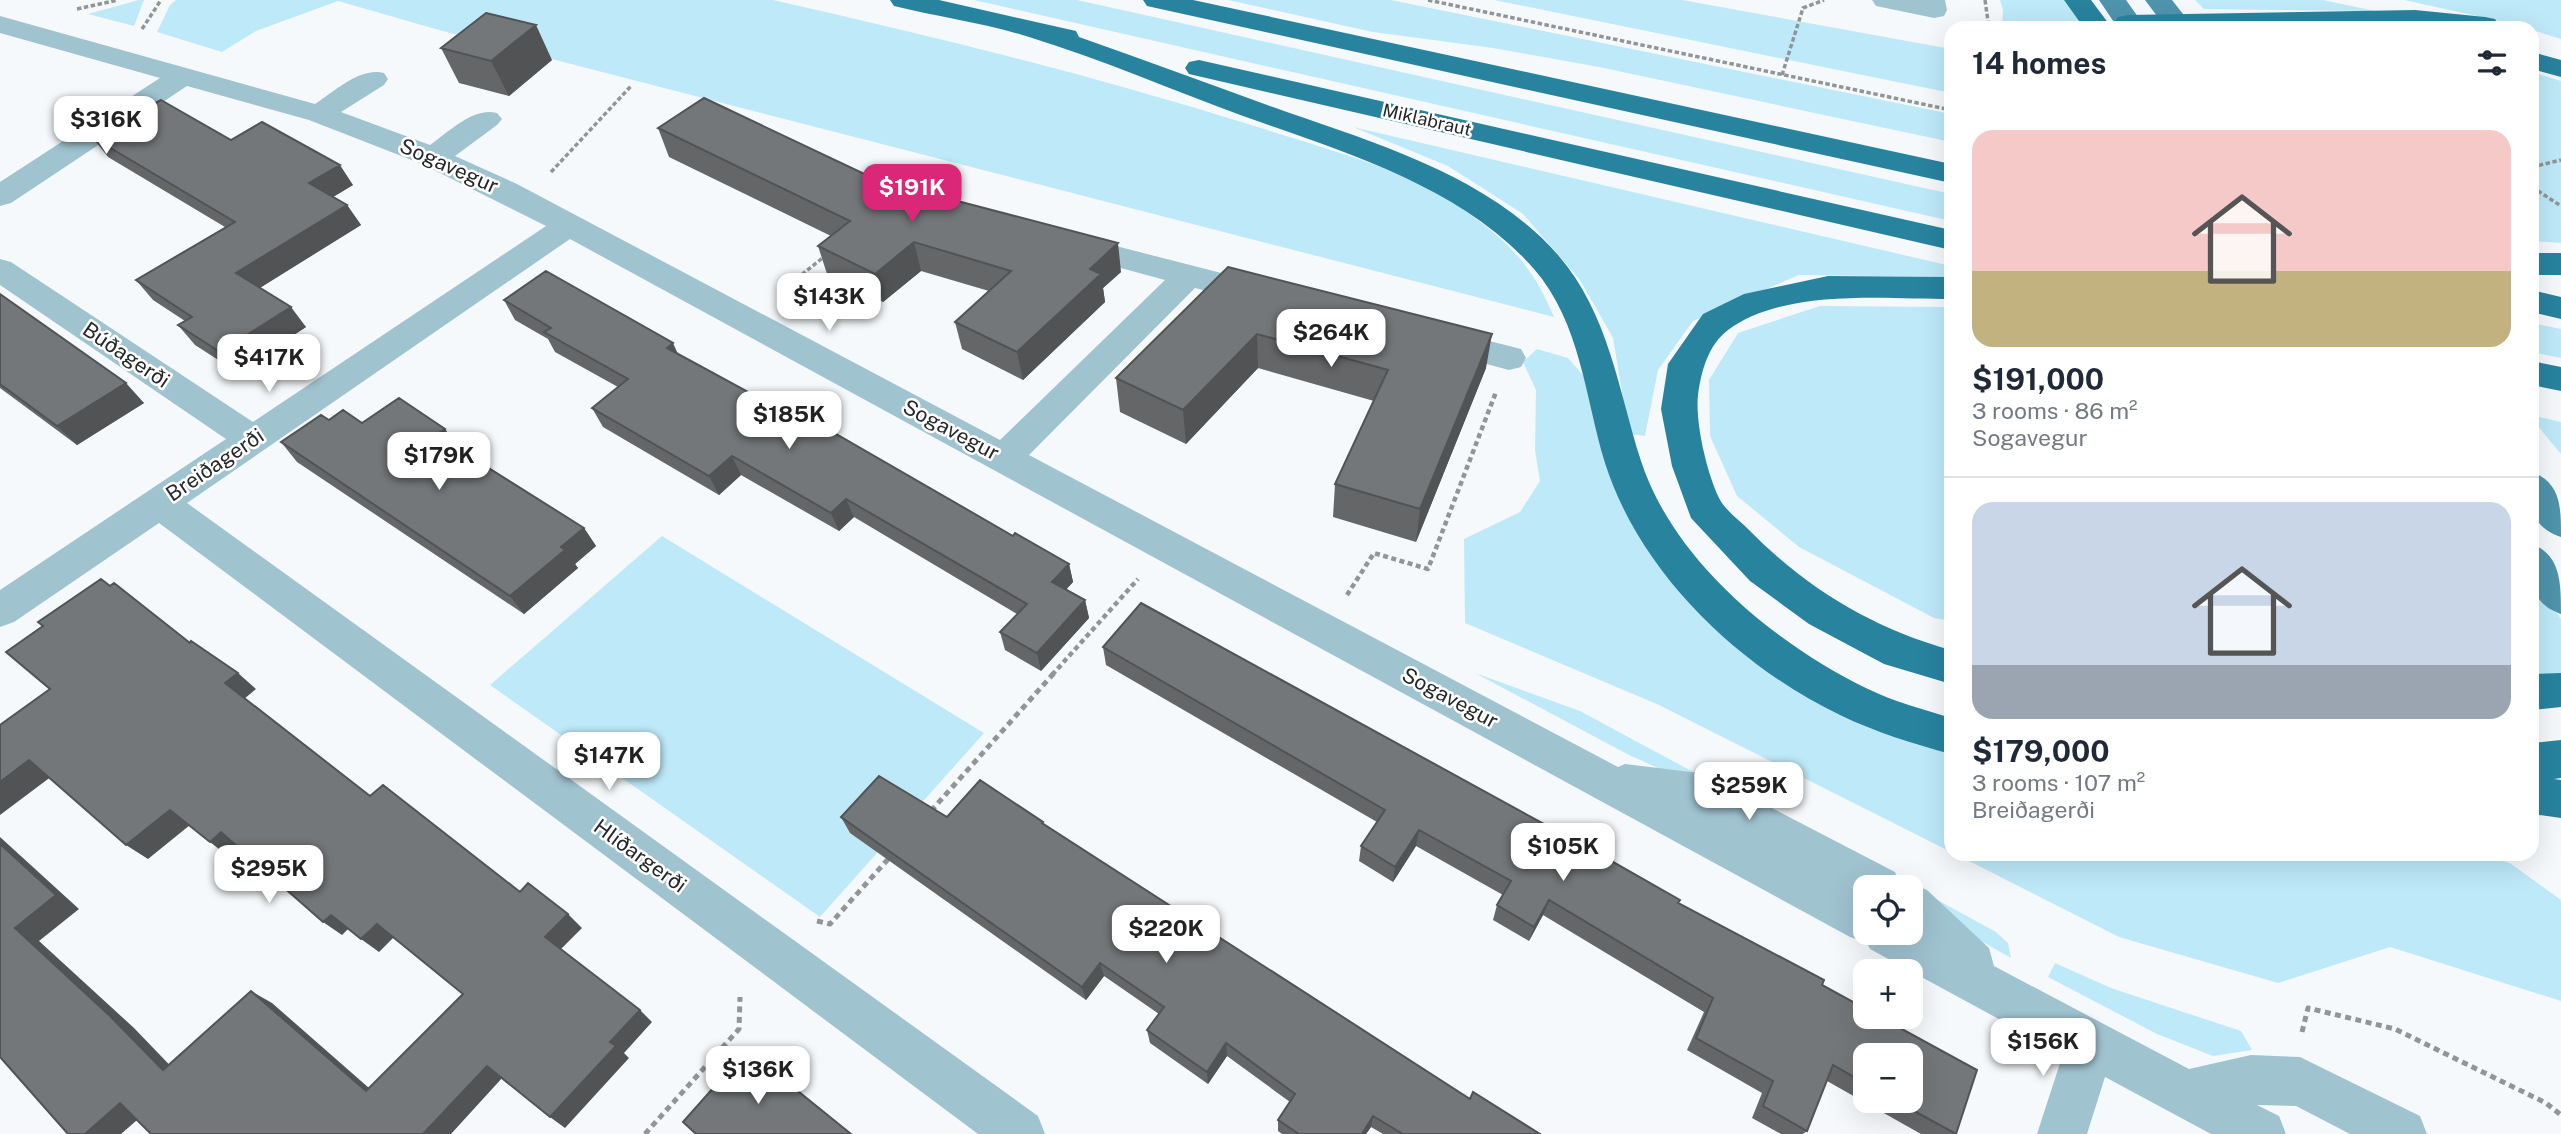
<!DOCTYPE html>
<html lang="en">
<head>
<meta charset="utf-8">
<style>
  :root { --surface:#fff; --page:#f2f2f3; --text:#1f2937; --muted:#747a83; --line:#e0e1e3; --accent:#db2777 }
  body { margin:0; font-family:"Public Sans",sans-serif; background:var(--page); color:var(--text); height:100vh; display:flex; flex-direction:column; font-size:26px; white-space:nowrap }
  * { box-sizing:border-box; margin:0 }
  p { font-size:23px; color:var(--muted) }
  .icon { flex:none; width:38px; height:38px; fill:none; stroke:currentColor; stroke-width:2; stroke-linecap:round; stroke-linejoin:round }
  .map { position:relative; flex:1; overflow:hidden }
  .panel { position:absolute; left:1944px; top:21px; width:595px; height:840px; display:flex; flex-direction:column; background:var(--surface); border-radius:21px; box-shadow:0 7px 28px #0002 }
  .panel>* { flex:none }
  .tools { position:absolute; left:1853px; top:875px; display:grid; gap:14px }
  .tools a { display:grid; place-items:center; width:70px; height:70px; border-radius:14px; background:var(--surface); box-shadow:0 7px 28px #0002; font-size:35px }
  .price { position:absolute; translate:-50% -60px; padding:0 16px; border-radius:14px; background:#fff; color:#222; font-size:23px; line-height:46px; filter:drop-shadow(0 2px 4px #0008) }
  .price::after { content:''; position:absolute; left:50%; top:42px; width:21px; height:16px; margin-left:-10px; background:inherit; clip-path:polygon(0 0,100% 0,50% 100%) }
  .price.active { background:var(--accent); color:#fff }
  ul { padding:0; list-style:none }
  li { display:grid; align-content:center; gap:14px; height:371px; padding:0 28px }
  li+li { border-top:2px solid var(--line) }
  li span { display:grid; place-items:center; height:217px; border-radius:21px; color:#555 }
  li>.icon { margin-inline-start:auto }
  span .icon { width:126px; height:126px; fill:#fffc; stroke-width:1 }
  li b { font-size:30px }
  h2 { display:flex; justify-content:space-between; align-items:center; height:84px; padding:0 28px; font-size:30px }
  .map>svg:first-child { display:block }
  .green { fill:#bee9f9 }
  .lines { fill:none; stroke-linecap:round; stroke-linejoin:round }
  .path-far2 { stroke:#929596; stroke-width:3.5; stroke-dasharray:4.5 2.5; stroke-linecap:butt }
  .path-far1 { stroke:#929596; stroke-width:4.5; stroke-dasharray:5 3.5; stroke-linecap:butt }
  .path { stroke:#929596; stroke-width:5; stroke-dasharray:6 4.5; stroke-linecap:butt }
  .minor { fill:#a0c3d0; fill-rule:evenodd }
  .major { fill:#4e94ac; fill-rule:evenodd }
  .highway { fill:#28839f; fill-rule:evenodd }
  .wall { fill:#646668; fill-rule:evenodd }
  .shaded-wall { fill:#515355 }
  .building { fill:#747779; stroke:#515355; stroke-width:2 }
  .labels { text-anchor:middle; stroke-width:5; stroke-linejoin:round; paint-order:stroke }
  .far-street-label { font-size:18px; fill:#262828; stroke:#fff }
  .street-label { font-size:21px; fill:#262828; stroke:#fff }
</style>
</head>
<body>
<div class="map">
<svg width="2561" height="1134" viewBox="0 0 2561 1134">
  <rect width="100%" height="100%" fill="#f6f9fb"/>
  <path class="green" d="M139,0h5l-10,26 -46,-12z
    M176,0h597c159,36 319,75 475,124 62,20 127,37 185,65 11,5 21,14 31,21 44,31 69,56 90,107l-1115,-287 -101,-29 -82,30 -34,21 -65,-20 13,-27z
    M974,0h103l874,194v27z
    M1228,0h163l560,114v28l-352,-75 -106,-19 -120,-16z
    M1494,0h188l269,49v44z
    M2000,0h65l19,28h-82l1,-18z
    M2195,0h128l52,11 -171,-2z
    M2404,0h157v39l-29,-9v-2z
    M2532,72l29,9v162l-29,-2z
    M1353,127l598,139v11l-152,-2 -106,46 -35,49 -13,66 -16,-2 -16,-96 -33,-58 -57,-66 -75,-48z
    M1820,306l131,1v314l-17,-3 -135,-71 -62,-51 -27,-60 -1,-56 29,-47z
    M2532,323l29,6v29l-29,-6z
    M1537,349l31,9 21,24 31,108 224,224 107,37v101l-292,-147 -194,-82 -1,-84 56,-27 20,-31 -5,-31 1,-60 -13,-28z
    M2532,415l29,7v32l-29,-35z
    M662,536l322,197 -164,184 -330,-232z
    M2532,579l29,40v61l-29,2z
    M1475,673l105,38 143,77 -54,-15 -40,-18z
    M1955,854h522l33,9 51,37v101l-171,-54 -112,36 -159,-46z
    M1890,874l106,58 12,11 3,15 -53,-30 -47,-41h-4z
    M2055,963l56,25 130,43 11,19 -39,6 -56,-22 -109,-57z"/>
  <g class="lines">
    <path class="path-far2" d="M1428,0l523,110
      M1985,0l4,28
      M77,9l41,-9
      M142,29l19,-29
      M1782,75l21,-67 21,-8
      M2532,167l29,-7
      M551,172l81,-87
      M2532,187l29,19
      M780,292l45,-36"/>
    <path class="path-far1" d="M1347,595l27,-42 54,16 68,-177
      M1052,675l86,-96"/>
    <path class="path" d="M931,811l123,-138
      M817,921l13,3 60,-67
      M2302,1032l6,-24 87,21 151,74 15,12
      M645,1134l94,-105 1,-32"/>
    <path class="minor" d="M1872,0h73l2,10 -3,6 -10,2 -58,-12z
      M0,16l315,88c20,-13 45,-37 69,-31l4,6 -4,6 -43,27 89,33c19,-13 43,-38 67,-32l5,6 -5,6 -42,31 62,28 483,256 165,-160 -107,-29 -5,-7 5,-7 11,-3 207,53 4,8 -4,8 -12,3 -69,-18 -166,167 589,312 7,-3 74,9 15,5 181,94 6,15 10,-4 16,7 62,58 5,18 195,103 62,-14 49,2 120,59 7,18h-77l-54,-28 -39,-1 22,11 7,18h-75l-106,-57 -18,57h-50l26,-80 -193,-105 -3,-6 -17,-6 -1280,-698 -383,264 851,613 7,18h-67l-819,-611 -145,99 -14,5v-37l226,-151 -226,-154v-26l11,3 242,160 293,-196 -124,-62 -113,-44 -122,-34 -176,117 -11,3v-24l160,-104 -160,-45zM1866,887h45v46h-45z
      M1438,328l83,21 5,9 -5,9 -12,3 -83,-22 -5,-8 5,-8z"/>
    <path class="major" d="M2099,0h27l20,28h-28z
      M2145,0h27l22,28h-28z
      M2532,472c29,11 29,35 29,65 -34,-11 -29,-35 -29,-65z
      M2532,544c29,11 29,39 29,70 -35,-12 -29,-39 -29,-70z"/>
    <path class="highway" d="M890,0h49l137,31 3,6c65,23 130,47 194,70 98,35 214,67 285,148 51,59 60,134 83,206 32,99 135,184 227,228 26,13 55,20 83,29v36c-37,-10 -76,-22 -111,-39 -102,-49 -200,-142 -235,-252 -20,-65 -24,-140 -71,-194 -73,-83 -190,-117 -291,-153 -71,-26 -142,-57 -214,-79 -44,-14 -91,-20 -135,-31z
      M1143,0h50l758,164v19l-795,-175 -9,-2z
      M2064,0h27l21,28h-28z
      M2415,10l70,7 10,2 4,6 -2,3h-379l-4,-5 4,-6 10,-2z
      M2532,52l29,8v17l-29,-8z
      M1199,60l752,170v20l-762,-176 -4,-6 4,-6z
      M2532,253h29v22h-29z
      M1828,276l123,1v22c-66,0 -167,-11 -223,31 -20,15 -27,42 -30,65 -3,28 9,78 21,103 6,12 20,22 29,31 58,59 124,99 203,121v34l-67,-20 -75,-40 -59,-43 -59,-63 -19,-52 -11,-57 7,-45 35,-50 41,-20z
      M2532,290l29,7v22l-29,-7z
      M2532,361l29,6v24l-29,-6z
      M2561,673v34l-29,3v-36z
      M2561,740v38l-7,1 7,1v38l-29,-4v-71z"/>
  </g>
  <path class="wall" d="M441,48l111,12 -43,36 -50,-13z
    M658,128l219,52 244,92 -18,16 2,14 -82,78 -61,-31 -7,-27 34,-31 -68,-20 -38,31 -56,-28 -9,-28 13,-10 -162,-79z
    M92,137l139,3 122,45 -20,12 14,8 14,20 -101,63 46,39 -69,45 -42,-27 -17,-20 7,-4 -32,-21 -17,-20 89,-53 -117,-70z
    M1228,267l258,101 -70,174 -83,-25 2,-33 39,-83 -116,-33 -72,76 -66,-32 -4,-34z
    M0,294l144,109 -67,42 -77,-57z
    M504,300l174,54 335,182 56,28 4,18 -7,7 19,11 4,18 -48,53 -36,-21 -5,-18 17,-18 -163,-97 -15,14 -98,-56 -22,20 -116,-68 -11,-19 26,-21 -63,-35 -7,-13 -33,-19z
    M329,420l116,9 13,19 126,80 12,18 -21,18 3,4 -54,46 -227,-152 -16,-20z
    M1103,647l575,256 144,82 134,149h-35l-94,-53 -20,50 -4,3h-22l-29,-16 10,-25 -75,-43 17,-38 -161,-97 -14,26 -36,-21 4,-15 6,-10 -87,-49 -23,36 -34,-21 2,-15 16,-24 -271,-157zM1866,1055l45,46h-45z
    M841,817h106l96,5 1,3 426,274 70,35h-157l-12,-7 -5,7h-84l-4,-3v-11l12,-18 -63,-46 -19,28 -58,-41 -3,-13 12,-16 -55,-38 -18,24 -236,-167z"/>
  <path class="shaded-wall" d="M536,25l16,35 -43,36 -18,-35z
    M340,165l13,20 -30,18 -14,-20z
    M347,205l14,20 -110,68 -15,-20z
    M914,242l7,29 -38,31 -8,-28z
    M1118,243l3,29 -18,16 2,14 -82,78 -6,-28 73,-83z
    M291,307l15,20 -69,45 -17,-20z
    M1257,334l1,34 -72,76 -3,-34z
    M1492,334l-6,34 -70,174 4,-33z
    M673,343l9,20 -15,-15z
    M126,383l18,20 -67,42 -20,-19z
    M445,429l13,19 -22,-13z
    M732,456l9,19 -22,20 -10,-19z
    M846,499l8,18 -15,14 -8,-18z
    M584,528l12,18 -21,18 3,4 -54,46 -14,-18 51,-49z
    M1069,564l4,18 -16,18 -5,-18z
    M1085,600l4,18 -48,53 -4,-18z
    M238,673l18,16 -12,10 -19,-16z
    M29,760l23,16 -52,39v-33z
    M170,810l20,15 -42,34 -22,-14z
    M1419,830l-3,16 -23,36 2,-15z
    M221,832l20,15 -12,10 -19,-15z
    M0,837l79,72 -40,32 95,87 52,54 -23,-12 -148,-142 -15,-84z
    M1549,900l-6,15 -14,26 5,-14z
    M568,914l14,14 -22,22 -15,-13z
    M331,915l18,13 -7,7 -19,-13z
    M377,924l17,13 -15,15 -18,-13z
    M1100,963l4,13 -18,24 -4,-13z
    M251,991l21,12 113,99 -19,-11z
    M640,1010l12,12 -28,31 5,5 -64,70 -15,-11 60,-75z
    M1226,1043l1,13 -19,28 -1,-12z
    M487,1066l16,11 -52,57h-28z
    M120,1103l24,11 -23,20h-36z
    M1373,1116l-2,11 -5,7h-4z"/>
  <path class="building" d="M486,13l50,12 -45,36 -50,-13z
    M704,98l173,82 241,63 -28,26 11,5 -84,78 -62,-30 56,-51 -97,-29 -39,32 -57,-28 32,-25 -192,-93z
    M161,100l70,40 31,-18 78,43 -31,18 38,22 -111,68 55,34 -71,45 -42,-27 14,-8 -56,-37 99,-58 -143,-85z
    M1228,267l264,67 -72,175 -85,-25 53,-114 -131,-36 -74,76 -67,-32z
    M546,271l127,72 -6,5 138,75 5,-4 203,117 2,-3 54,31 -17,18 33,18 -48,53 -37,-21 27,-28 -181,-105 -15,14 -99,-57 -23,20 -117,-68 36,-29 -84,-47 7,-4 -47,-28z
    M0,294l126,89 -69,43 -57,-42z
    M399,398l46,31 -9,6 148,93 -23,19 4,3 -55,46 -229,-154 40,-27 8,5 14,-10 19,13z
    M101,579l9,7 4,-3 76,60 1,-2 47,32 -13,10 145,113 13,-11 137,107 8,-9 40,31 -23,23 95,73 -30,32 6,4 -66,71 -63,-51 -64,68h-272l-31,-31 -35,31h-17l-68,-77v-213l56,51 -41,33 95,88 53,54 88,-79 115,100 97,-97 -86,-70 -16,15 -30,-24 -8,7 -102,-90 -11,10 -40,-32 -44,35 -97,-85 -29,22v-57l50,-36 -44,-37 37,-26 -5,-4z
    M1141,603l465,255 74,42 -2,3 146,77 -2,5 44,24v8h14l97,53 -21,64 -60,-33h15v-46h-45v29l-33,-19 -26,66 -44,-25 10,-25 -77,-43 17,-40 -164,-98 -15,27 -37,-22 14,-24 -92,-51 -24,37 -34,-21 24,-36 -282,-163z
    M879,776l68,41 33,-37 63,42 -1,1 428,276 3,-7 67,42h-137l-30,-18 -11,18h-63l-21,-14 17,-26 -69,-51 -19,29 -60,-42 17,-23 -64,-44 -18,24 -241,-170z
    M747,1050l104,84h-155l-13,-12z"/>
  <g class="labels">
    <g class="far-street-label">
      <text transform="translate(1427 120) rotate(13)" y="6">Miklabraut</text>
    </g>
    <g class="street-label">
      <text transform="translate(449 166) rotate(24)" y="7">Sogavegur</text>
      <text transform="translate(126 355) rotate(34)" y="7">Búðagerði</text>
      <text transform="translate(951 430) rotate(28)" y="7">Sogavegur</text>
      <text transform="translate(215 465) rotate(-34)" y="7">Breiðagerði</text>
      <text transform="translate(1450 698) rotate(28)" y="7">Sogavegur</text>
      <text transform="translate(640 856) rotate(36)" y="7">Hlíðargerði</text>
    </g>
  </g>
</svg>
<div class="tools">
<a><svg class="icon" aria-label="locate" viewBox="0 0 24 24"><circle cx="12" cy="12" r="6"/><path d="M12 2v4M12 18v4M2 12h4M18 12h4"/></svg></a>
<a>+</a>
<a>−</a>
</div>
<b class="price" style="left:106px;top:156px">$316K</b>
<b class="price active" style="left:912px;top:224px">$191K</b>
<b class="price" style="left:829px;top:333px">$143K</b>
<b class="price" style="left:1331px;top:369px">$264K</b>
<b class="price" style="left:269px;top:394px">$417K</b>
<b class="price" style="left:789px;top:451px">$185K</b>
<b class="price" style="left:439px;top:492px">$179K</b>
<b class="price" style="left:609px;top:792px">$147K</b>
<b class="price" style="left:1749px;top:822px">$259K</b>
<b class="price" style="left:1563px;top:883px">$105K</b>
<b class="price" style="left:269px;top:905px">$295K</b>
<b class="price" style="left:1166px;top:965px">$220K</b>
<b class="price" style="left:2043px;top:1078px">$156K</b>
<b class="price" style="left:758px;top:1106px">$136K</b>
<section class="panel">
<h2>14 homes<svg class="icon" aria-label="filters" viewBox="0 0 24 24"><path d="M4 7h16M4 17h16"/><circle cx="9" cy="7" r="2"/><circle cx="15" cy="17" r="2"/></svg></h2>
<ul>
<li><span style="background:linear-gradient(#f6c9c9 65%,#c2b280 0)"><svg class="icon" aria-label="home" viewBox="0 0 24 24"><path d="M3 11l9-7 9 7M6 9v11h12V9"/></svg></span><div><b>$191,000</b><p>3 rooms · 86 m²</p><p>Sogavegur</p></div></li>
<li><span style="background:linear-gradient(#c9d6e8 75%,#9aa5b1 0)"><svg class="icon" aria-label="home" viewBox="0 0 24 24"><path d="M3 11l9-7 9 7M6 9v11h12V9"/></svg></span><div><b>$179,000</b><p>3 rooms · 107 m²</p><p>Breiðagerði</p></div></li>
</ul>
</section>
</div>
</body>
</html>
